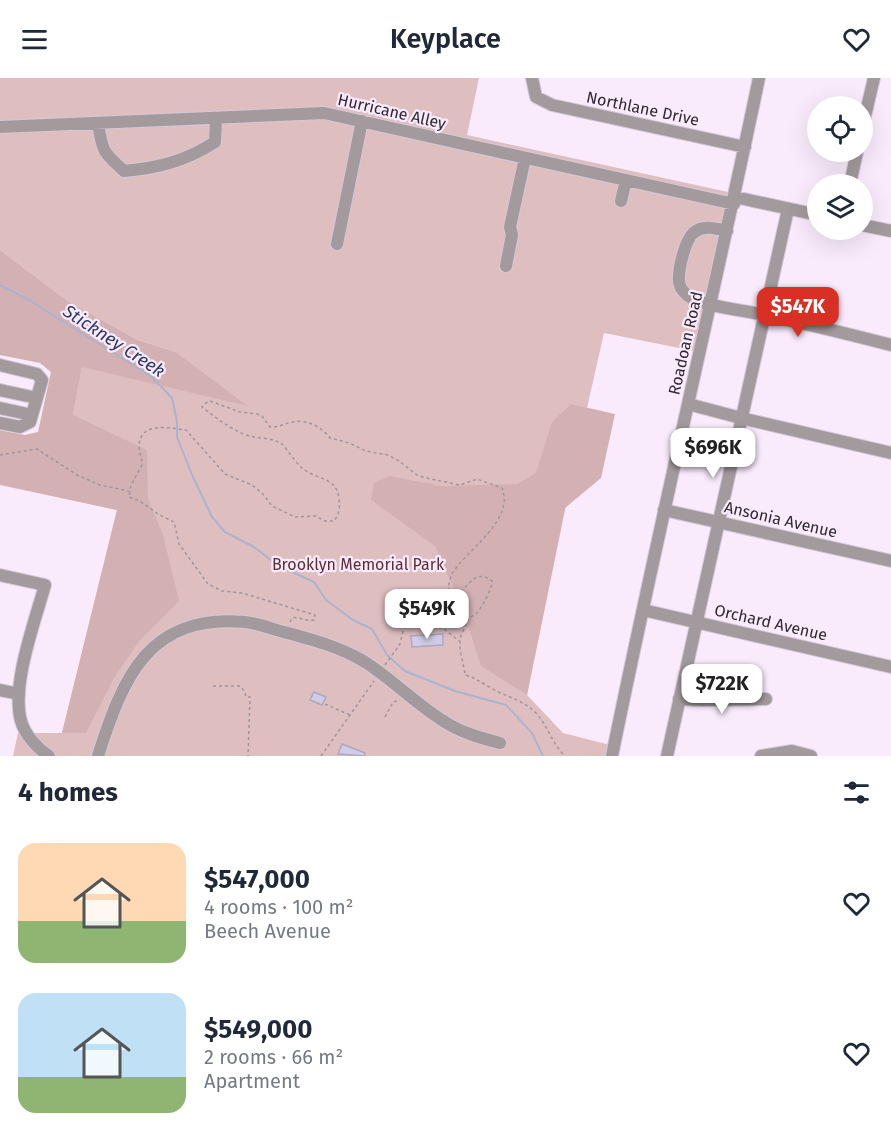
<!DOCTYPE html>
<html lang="en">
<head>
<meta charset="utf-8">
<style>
  :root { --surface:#fff; --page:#f2f2f3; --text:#1f2937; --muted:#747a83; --accent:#d93025 }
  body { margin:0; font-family:"Fira Sans",sans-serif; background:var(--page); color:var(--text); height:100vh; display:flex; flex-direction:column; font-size:22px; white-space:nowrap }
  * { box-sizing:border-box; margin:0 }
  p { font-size:20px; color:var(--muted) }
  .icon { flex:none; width:33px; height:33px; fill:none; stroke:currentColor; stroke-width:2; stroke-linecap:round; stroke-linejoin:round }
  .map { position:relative; height:678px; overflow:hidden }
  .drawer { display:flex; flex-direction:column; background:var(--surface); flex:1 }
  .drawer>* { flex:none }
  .buttons { position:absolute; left:807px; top:18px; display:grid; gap:12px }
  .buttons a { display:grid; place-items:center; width:66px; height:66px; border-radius:50%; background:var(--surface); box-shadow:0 6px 24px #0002; font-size:30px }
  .price { position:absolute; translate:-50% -51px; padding:0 14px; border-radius:12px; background:#fff; color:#222; font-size:20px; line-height:39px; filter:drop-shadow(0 2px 3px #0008) }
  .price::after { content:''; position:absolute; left:50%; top:36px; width:18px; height:14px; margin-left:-9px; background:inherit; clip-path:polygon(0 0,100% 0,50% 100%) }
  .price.active { background:var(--accent); color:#fff }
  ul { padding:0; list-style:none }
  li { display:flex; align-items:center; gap:18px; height:150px; padding:0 18px }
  li span { display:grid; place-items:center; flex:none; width:168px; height:120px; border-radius:18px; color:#555 }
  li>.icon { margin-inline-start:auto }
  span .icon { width:72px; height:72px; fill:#fffc; stroke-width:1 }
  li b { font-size:26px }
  h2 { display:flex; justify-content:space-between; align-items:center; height:72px; padding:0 18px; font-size:26px }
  header { display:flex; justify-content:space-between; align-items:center; height:78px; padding:0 18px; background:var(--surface); font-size:27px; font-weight:600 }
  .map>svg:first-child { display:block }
  .green { fill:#dfbec0 }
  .forest { fill:#d3b0b2 }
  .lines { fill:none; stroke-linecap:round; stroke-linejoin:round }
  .stream { stroke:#a9b4cf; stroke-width:2 }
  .building { fill:#d1cbe9; stroke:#aca9bb; stroke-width:1.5 }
  .minor-casing { stroke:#d5c8d7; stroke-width:14 }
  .path { stroke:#9e94a0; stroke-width:1.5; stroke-dasharray:3 3; stroke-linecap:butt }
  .minor { stroke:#a39a9e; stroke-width:12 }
  .labels { text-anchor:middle; stroke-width:4.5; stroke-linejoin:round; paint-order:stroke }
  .street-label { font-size:16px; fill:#2f2a30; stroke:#f9ebfc }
  .park-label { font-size:16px; fill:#5e2d33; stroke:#f9ebfc }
  .water-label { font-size:18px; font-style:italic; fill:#2d3b63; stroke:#f9ebfc }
</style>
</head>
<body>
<header><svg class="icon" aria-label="menu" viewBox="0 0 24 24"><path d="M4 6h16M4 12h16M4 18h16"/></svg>Keyplace<svg class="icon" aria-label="heart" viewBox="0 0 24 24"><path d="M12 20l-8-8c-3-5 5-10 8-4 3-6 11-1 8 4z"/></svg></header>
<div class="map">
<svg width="891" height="678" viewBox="0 0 891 678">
  <rect width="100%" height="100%" fill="#f9ebfc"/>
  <path class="green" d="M0,0h479l-12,57 261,57 -34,159 -90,-18 -17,75 -16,-4v77l-44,214 36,38 51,13 -2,10h-599l5,-23h44l55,-223 -59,-13 24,-131 164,39 -70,-53 -38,-12 -70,-39 -68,-51z"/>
  <path class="forest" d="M0,172l68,51 70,39 38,12 72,54 -166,-39 -9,48 74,35 1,49 15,36 16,66 -39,39 -26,38 -28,55h-24l55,-223 -117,-25v-55l25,5 13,-3 13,-60 -11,-9 -40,-8z
    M571,326l44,10 -14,64 -36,30 -38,187 -46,-29 -18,-56 -28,-64 -64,-46 3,-17 16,-7 51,10 76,-2 19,-11 16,-51z"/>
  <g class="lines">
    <path class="stream" d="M0,207l27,14 125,78 20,21 5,24v15l15,38 20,42 13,15 29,15 25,19 35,16 12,18 27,20 19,9 15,26 18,16 50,20 51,14 26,28 11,23"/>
  </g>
  <path class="building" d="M443,556v11l-31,2 -1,-11z
    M314,614l12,5 -4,8 -12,-5z
    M342,666l23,9 -1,3 -26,-2z"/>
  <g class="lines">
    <g class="minor-casing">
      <path id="minor" d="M532,0l4,19 16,8 193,42
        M98,45c4,28 5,29 26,48 34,-3 62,-10 91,-29l1,-24
        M0,49l324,-14 410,91
        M862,51l12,-51
        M850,106l7,-32
        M735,119l83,18
        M621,123l5,-21
        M862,147l29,6
        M727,153c-9,-2 -22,-6 -31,0 -11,6 -18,39 -17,51 1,8 7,13 14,17 17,8 48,11 67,15 44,9 88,20 131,31
        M337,166l25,-123
        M506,188l6,-31 -2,-8 15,-69
        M0,287l37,9 5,6 -12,42 -10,5 -20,-4
        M0,312l37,8
        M688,326l53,14 150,35
        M0,330l32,7
        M664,432l227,51
        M0,497l45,10c-10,36 -34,100 -24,136 4,14 16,27 28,35
        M643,532l248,57
        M0,612l19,4
        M679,621l24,1 63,-1
        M98,678c25,-79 51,-143 147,-134 12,1 24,6 35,9 30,8 58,15 85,31 28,18 52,43 80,60 17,11 36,16 55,21
        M612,678c46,-227 100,-452 147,-678
        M667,678l121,-547
        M761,678l31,-5 19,5"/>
    </g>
    <path class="path" d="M0,377l37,-6 40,26 23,10 29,6
      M290,544l2,-4c7,-2 14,4 22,2l1,-5 -73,-22 -20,-2 -14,-7 -29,-40 -5,-22 -16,-8 -18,-13 -11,-4 2,-12 11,-20c0,-7 -3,-13 -3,-19 1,-25 31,-18 47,-16l39,44 27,11 11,9 9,12 23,11 20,-1 10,5h9c5,-6 6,-13 5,-22 -2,-22 -21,-19 -36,-30 -8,-7 -16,-20 -21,-25 -11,-7 -25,-5 -36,-9 -17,-7 -30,-17 -44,-28l2,-3 6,-3 30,11 17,2 5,2 8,11c9,1 14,-4 23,-5 14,-3 29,5 37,16l19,5 17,8 22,4 11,6 18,14 9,3 34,7 17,-6 25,9c13,33 -36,62 -50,86 -2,4 -3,10 -4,14l6,8c13,-4 19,-30 38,-15 1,6 -10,26 -15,32 -1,1 -8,5 -9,5 -1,9 -8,15 -8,23 -1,11 4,23 5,34 11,3 17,8 26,13 15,9 33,12 45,25 12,13 16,31 29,43
      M385,587l15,-21 4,-17 39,1 16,13
      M213,608h27l5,6 1,5h4l-2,59
      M325,626l25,11
      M385,639l8,-15 7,-2
      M321,678l53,-75"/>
    <use href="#minor" class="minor"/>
  </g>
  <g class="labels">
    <g class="street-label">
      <text transform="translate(643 30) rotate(12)" y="6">Northlane Drive</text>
      <text transform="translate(392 33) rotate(13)" y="6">Hurricane Alley</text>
      <text transform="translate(685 265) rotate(-77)" y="6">Roadoan Road</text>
      <text transform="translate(781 441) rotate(13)" y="6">Ansonia Avenue</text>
      <text transform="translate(771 544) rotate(13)" y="6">Orchard Avenue</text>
    </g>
    <g class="park-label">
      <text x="358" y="492">Brooklyn Memorial Park</text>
    </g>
    <g class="water-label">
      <text transform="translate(114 263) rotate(33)" y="6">Stickney Creek</text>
    </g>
  </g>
</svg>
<div class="buttons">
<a><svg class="icon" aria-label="locate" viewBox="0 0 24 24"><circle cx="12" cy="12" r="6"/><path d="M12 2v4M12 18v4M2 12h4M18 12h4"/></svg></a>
<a><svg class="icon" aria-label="layers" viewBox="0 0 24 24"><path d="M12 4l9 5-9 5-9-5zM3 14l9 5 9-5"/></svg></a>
</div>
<b class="price active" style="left:798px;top:260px">$547K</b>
<b class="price" style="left:713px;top:401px">$696K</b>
<b class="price" style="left:427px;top:562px">$549K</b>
<b class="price" style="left:722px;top:637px">$722K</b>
</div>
<section class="drawer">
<h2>4 homes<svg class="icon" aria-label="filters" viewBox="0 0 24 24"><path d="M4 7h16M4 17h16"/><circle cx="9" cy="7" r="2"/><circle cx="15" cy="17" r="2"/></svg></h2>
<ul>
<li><span style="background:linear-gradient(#ffd9b3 65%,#8fb573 0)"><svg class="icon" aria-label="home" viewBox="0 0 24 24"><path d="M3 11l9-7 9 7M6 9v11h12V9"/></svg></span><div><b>$547,000</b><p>4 rooms · 100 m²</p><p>Beech Avenue</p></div><svg class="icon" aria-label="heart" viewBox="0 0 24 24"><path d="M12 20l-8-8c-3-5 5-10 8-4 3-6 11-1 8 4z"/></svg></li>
<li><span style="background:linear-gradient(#bfe0f5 70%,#8fb573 0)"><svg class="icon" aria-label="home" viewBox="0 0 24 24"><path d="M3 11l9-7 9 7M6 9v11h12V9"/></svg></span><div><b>$549,000</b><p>2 rooms · 66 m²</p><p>Apartment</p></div><svg class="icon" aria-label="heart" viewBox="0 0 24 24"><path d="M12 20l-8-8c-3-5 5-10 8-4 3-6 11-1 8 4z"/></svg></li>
</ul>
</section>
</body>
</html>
